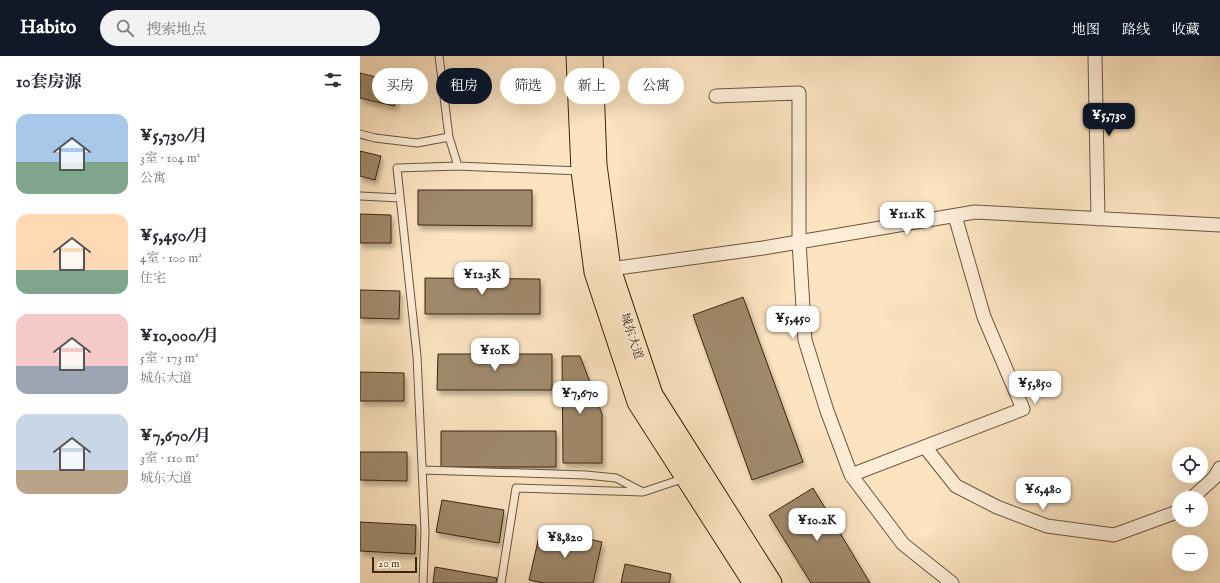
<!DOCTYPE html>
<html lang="zh">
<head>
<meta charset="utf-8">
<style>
  :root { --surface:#fff; --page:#f2f2f3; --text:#2b2b33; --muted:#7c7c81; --accent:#111827 }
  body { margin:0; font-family:"IM FELL English","Noto Serif SC",serif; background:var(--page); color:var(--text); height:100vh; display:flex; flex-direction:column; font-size:15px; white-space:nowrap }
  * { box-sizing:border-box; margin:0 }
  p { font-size:13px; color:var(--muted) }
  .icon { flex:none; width:22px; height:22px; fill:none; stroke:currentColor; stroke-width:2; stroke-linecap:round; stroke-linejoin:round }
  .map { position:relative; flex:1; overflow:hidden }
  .details { display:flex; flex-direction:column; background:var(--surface); width:360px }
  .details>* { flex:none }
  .guide { position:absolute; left:12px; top:12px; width:380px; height:36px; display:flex; gap:8px }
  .tools { position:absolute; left:812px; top:391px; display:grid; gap:8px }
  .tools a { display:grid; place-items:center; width:36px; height:36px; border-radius:50%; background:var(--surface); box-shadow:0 4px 16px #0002; font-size:20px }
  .scale { position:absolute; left:12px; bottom:10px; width:45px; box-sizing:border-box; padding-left:4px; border:2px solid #3c2610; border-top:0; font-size:11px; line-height:14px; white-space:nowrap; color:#3c2610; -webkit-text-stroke:3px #fdedd7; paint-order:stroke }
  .price { position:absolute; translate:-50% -34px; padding:0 9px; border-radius:8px; background:#fff; color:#222; font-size:13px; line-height:26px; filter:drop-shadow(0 1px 2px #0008) }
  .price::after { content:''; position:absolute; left:50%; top:24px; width:12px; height:9px; margin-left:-6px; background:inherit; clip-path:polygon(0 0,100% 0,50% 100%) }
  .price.active { background:var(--accent); color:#fff }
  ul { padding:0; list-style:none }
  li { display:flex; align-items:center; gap:12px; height:100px; padding:0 16px }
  li span { display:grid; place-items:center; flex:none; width:112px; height:80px; border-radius:12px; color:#555 }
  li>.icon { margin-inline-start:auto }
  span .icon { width:48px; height:48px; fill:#fffc; stroke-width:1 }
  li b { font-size:17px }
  h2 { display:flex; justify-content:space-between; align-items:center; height:48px; padding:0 16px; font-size:17px }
  .tag { padding:0 14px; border-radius:18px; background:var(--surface); box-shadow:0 4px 16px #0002; font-size:14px; line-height:36px }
  .tag.active { background:var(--accent); color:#fff }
  header { display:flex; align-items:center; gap:24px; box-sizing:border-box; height:56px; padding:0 20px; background:var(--accent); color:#fff }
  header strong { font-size:19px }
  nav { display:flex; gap:22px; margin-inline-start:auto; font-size:14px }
  .search { width:280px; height:36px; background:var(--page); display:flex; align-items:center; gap:10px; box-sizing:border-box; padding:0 14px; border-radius:22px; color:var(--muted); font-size:15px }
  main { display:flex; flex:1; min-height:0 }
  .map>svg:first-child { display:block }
  .building { fill:#a0896c; stroke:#3c2610; filter:url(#shadow) }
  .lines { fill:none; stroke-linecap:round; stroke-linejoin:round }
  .service-casing { stroke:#6c563c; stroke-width:9 }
  .minor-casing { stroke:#6c563c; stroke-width:15 }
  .primary-casing { stroke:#3c2610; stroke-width:23 }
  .service { stroke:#fdedd7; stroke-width:7 }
  .minor { stroke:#fdedd7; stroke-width:13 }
  .primary { stroke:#fce4c1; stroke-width:21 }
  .labels { text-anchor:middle; stroke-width:3.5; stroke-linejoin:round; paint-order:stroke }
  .street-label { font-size:12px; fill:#3c2610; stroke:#fdedd7 }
</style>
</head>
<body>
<header>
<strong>Habito</strong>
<div class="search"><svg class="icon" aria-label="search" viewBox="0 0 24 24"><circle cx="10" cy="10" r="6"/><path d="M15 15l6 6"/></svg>搜索地点</div>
<nav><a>地图</a><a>路线</a><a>收藏</a></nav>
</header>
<main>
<section class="details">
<h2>10套房源<svg class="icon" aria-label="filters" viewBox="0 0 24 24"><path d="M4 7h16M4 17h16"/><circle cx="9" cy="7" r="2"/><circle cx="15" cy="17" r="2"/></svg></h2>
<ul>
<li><span style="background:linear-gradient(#a9c7e8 60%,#7fa58c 0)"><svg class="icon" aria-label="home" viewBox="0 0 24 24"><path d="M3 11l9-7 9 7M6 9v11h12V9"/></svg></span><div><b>¥5,730/月</b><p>3室 · 104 m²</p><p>公寓</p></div></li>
<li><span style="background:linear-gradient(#ffd9b3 70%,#7fa58c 0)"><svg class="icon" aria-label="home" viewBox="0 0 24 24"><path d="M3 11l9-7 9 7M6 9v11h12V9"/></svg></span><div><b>¥5,450/月</b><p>4室 · 100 m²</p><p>住宅</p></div></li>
<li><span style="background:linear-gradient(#f6c9c9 65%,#9aa5b1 0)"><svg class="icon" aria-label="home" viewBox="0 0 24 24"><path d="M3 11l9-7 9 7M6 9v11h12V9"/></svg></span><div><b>¥10,000/月</b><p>5室 · 173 m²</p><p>城东大道</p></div></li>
<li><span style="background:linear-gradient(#c9d6e8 70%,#b9a48a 0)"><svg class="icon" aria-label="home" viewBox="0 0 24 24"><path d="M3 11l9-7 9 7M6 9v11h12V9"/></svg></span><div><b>¥7,670/月</b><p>3室 · 110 m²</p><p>城东大道</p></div></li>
</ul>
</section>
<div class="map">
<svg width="860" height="527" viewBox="0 0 860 527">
  <defs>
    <filter id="shadow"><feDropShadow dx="2.5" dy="4.5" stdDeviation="2" flood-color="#0004"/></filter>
  </defs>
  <rect width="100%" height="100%" fill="#fce4c1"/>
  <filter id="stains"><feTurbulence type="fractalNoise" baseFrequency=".005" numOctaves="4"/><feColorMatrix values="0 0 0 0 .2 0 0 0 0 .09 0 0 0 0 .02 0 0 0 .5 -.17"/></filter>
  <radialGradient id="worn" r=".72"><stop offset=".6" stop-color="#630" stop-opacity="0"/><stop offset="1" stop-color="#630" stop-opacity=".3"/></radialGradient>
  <path class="building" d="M0,17l40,10 -6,23 -34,-8z
    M0,95l21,5 -6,24 -15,-4z
    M58,134h114v36l-114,-1z
    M0,158l31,1v28h-31z
    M65,222l115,1v35h-115z
    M0,234l40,1 -1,28 -39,-1z
    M383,241l60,165 -51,18 -59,-165z
    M78,298h114v36h-115z
    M202,300h18l22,58v49h-39z
    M0,316l44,1v28h-44z
    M81,375h115v36h-115z
    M0,396h47v29l-47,-1z
    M453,432l57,95h-59l-42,-68z
    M82,444l62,10 -5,33 -63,-11z
    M0,466l56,3 -1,29 -55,-3z
    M181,472l61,14 -9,41h-49l-15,-3z
    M265,508l46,10 -2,9h-48z
    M75,511l62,11 -1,5h-63z"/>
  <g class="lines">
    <g class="service-casing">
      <path id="service" d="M79,0l10,81 9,29
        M0,78l15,4 42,5 32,-6
        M0,140l40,2
        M62,414l164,5 30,3 25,13
        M63,527l2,-51 -8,-176 -20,-188 61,-2 122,5
        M141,527l15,-95 127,4 42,-14"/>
    </g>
    <g class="minor-casing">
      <path id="minor" d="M735,0l3,163
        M356,40l83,-3v149l6,98 22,71 24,64 52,69 49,39
        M243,214l160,-22 212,-36 245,13
        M565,391l31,39 41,21 50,19 67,9 63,-23 2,-2
        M491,419l172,-66 -39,-92 -29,-101
        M832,442l22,-20 6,-10"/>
    </g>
    <g class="primary-casing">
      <path id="primary" d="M217,0l5,115 13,101 43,130 116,181
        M232,0l4,109 14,104 42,126 119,188"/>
    </g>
    <use href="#service" class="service"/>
    <use href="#minor" class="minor"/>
    <use href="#primary" class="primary"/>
  </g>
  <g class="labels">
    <g class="street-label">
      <text transform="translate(272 280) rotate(72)" y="4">城东大道</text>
    </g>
  </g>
  <rect width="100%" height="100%" filter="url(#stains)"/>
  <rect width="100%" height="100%" fill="url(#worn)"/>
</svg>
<div class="tools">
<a><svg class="icon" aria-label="locate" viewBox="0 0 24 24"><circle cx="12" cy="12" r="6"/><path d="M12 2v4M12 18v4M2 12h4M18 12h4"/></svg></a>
<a>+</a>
<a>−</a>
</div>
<div class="scale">20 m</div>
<b class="price active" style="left:749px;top:81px">¥5,730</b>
<b class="price" style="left:547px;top:180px">¥11.1K</b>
<b class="price" style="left:122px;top:240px">¥12.3K</b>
<b class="price" style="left:433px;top:284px">¥5,450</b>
<b class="price" style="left:135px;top:316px">¥10K</b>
<b class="price" style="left:675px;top:349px">¥5,850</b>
<b class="price" style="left:220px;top:359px">¥7,670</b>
<b class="price" style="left:683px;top:455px">¥6,480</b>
<b class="price" style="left:457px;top:486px">¥10.2K</b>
<b class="price" style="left:205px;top:503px">¥8,820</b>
<div class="guide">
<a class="tag">买房</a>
<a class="tag active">租房</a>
<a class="tag">筛选</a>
<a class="tag">新上</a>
<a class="tag">公寓</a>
</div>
</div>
</main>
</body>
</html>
